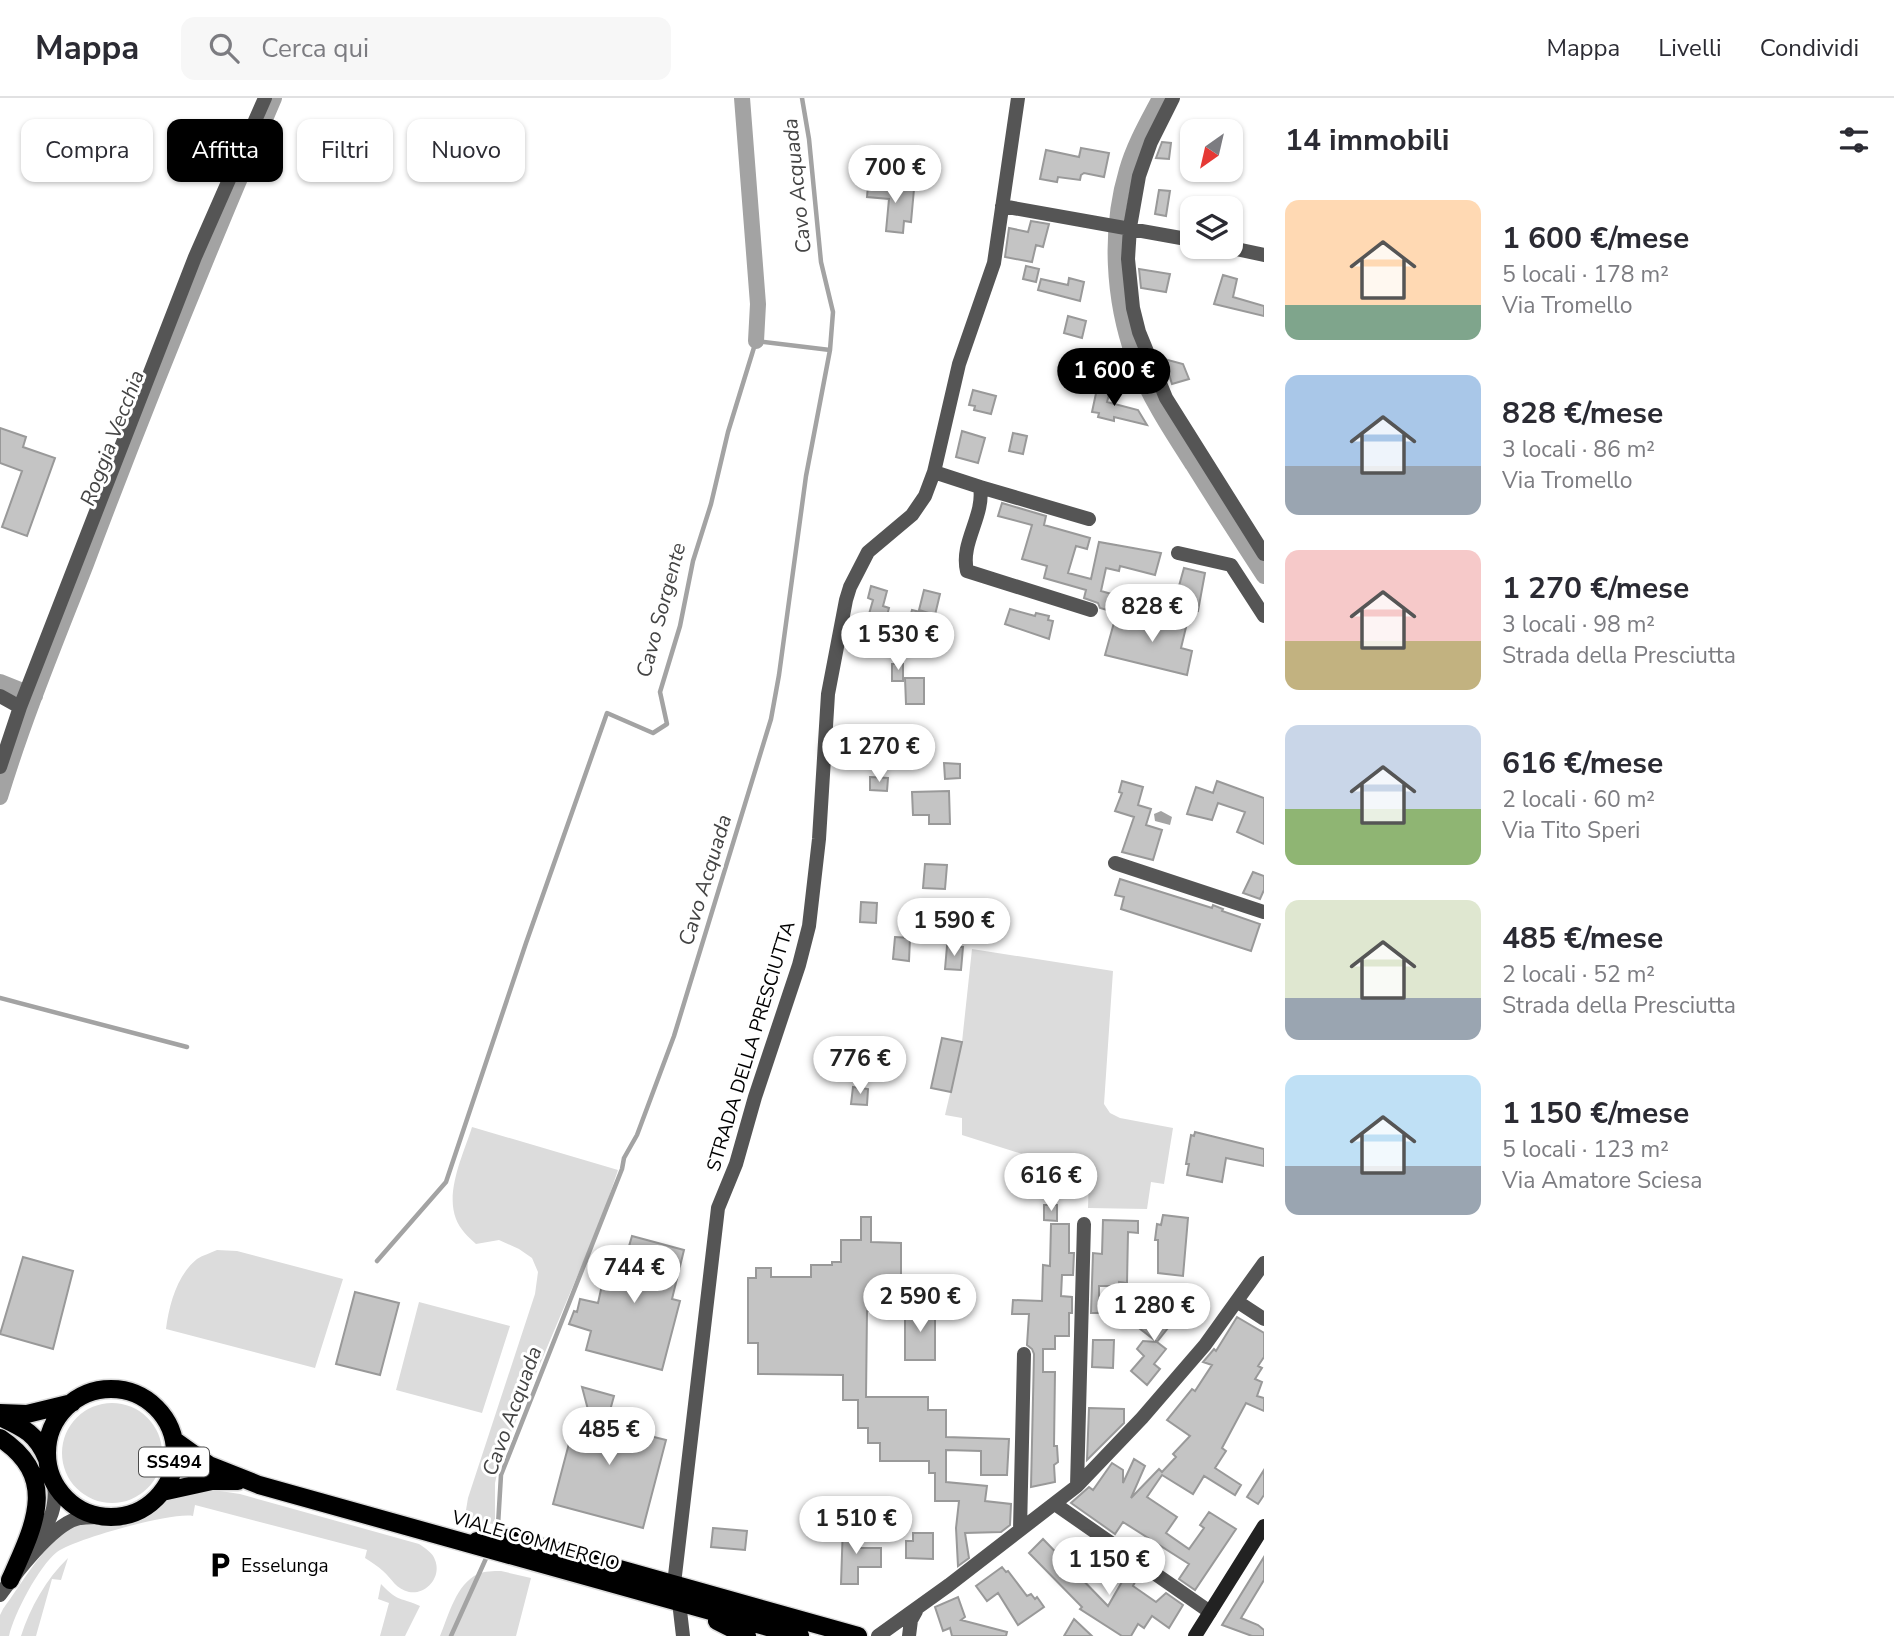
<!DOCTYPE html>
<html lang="it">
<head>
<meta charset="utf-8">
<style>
  :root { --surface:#fff; --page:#f7f7f7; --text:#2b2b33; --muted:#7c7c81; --line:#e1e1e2; --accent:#000 }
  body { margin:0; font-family:"Nunito Sans",sans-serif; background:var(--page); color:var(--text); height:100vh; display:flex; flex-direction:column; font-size:26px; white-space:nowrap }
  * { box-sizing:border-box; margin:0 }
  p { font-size:23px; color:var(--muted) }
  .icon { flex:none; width:38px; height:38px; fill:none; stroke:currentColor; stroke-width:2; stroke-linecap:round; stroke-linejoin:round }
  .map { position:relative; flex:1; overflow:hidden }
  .sheet { display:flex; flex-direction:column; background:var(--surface); width:630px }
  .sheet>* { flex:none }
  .banner { position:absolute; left:21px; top:21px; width:665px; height:63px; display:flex; gap:14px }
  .needle { width:46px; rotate:214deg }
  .buttons { position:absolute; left:1180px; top:21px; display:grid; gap:14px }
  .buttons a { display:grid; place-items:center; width:63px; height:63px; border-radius:14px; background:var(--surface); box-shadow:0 2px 5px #0004; font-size:35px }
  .price { position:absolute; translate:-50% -60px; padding:0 16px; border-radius:24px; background:#fff; color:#222; font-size:23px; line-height:46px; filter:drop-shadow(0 2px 4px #0008) }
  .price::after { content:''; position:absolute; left:50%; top:42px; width:21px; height:16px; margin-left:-10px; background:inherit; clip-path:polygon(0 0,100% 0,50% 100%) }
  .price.active { background:var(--accent); color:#fff }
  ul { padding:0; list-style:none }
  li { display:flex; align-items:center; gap:21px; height:175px; padding:0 21px }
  li span { display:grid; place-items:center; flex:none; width:196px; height:140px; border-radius:14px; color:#555 }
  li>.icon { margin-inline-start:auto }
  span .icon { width:84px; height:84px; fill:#fffc; stroke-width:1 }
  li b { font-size:30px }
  h2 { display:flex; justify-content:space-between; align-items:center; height:84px; padding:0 21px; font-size:30px }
  .pill { padding:0 24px; border-radius:14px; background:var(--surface); box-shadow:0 2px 5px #0004; font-size:24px; line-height:63px }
  .pill.active { background:var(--accent); color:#fff }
  header { display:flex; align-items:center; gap:42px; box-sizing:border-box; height:98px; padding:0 35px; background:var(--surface); border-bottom:2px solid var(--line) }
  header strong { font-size:33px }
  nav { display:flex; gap:38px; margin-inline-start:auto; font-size:24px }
  .search { width:490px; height:63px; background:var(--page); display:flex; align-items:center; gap:18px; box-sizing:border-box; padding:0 24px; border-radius:14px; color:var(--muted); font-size:26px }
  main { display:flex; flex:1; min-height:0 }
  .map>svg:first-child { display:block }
  .green { fill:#dcdcdc }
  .water { fill:#a3a3a3 }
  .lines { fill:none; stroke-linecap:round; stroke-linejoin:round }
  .stream { stroke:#a3a3a3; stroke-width:4.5 }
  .canal { stroke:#a3a3a3; stroke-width:16 }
  .building { fill:#c4c4c4; stroke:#999; stroke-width:2 }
  .primary-casing { stroke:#dbdbdb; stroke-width:21 }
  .street { stroke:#555; stroke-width:14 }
  .secondary { stroke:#222; stroke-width:14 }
  .primary { stroke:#000; stroke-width:18 }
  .labels { text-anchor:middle; stroke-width:6; stroke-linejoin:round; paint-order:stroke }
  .shield { fill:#fff; stroke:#4c4c4c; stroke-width:2 }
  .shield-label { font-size:18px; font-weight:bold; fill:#000 }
  .street-label { font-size:19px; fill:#000; stroke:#fff }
  .poi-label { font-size:19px; fill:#000; stroke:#fff; text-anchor:start }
  .water-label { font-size:21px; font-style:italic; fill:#444; stroke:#fff }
</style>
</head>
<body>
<header>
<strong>Mappa</strong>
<div class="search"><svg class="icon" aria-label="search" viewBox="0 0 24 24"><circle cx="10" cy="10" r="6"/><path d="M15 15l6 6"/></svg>Cerca qui</div>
<nav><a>Mappa</a><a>Livelli</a><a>Condividi</a></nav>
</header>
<main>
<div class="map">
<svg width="1264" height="1538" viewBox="0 0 1264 1538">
  <rect width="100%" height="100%" fill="#fff"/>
  <path class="green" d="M972,851l141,22 -9,133 6,9 10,5 53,10 -9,56 -13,-2 -4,27 -59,-1 1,-33 -127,-40v-17l-17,-3 17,-73z
    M472,1029l146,43 -17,50 -100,236 -6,27v36l-2,5 -14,-2 -14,-6 3,-18 67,-204 3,-22 -6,-14 -13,-9 -20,-9 -23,4c-8,-7 -16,-15 -20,-25 -11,-28 8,-66 16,-92z
    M217,1152l20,1 106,28 -28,89 -149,-39c3,-24 11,-54 31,-70 6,-4 14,-6 20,-9z
    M419,1204l91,24 -28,87 -86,-23z
    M62 1355a50 50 0 1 1 100 0a50 50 0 1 1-100 0Z
    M220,1393l20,3 179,50c6,4 14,9 16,16 7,17 -9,35 -26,32 -13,-3 -17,-13 -26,-21 -5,-5 -12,-9 -18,-13l2,-8 -172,-45 -2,11c-22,-4 -118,23 -136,36 -18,14 -43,62 -48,84h-9v-21l3,-6c18,-24 48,-78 79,-86 17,-4 35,1 53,-5 13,-4 25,-14 38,-20 15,-6 31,-7 47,-7z
    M68,1460l-7,22 -9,-1 -16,57h-15c9,-28 25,-57 47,-78z
    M501,1473l30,7 -15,58h-76c9,-21 16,-52 38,-62 7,-3 15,-3 23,-3z
    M381,1486c18,19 20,13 39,22l-15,30h-25l9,-33 -11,-4z"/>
  <path class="water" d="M1161,713l11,6 -2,8 -15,-4 -1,-7z"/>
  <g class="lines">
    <path class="stream" d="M0,900l187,49
      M377,1163l69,-79 80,-239 81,-230 46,20 14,-9 -7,-32 20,-66 13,-65 18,-57 17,-72 28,-91 74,9
      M494,1438l4,-11 3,-50 121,-306 2,-11 13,-23 37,-99 97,-317 8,-44 27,-199 24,-126 3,-38 -12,-50 -12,-123 -7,-41
      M451,1538l37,-82"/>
    <path class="canal" d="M742,0l16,206 -2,37
      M1160,0c-12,23 -26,47 -33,72 -18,60 -14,129 7,188 14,38 37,73 59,107 23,37 47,74 71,111
      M0,584l35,14
      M0,699c24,-79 56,-156 86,-233 59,-157 122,-312 188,-466"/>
  </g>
  <path class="building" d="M1162,44l9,1 -2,16 -13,-1z
    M1081,50l28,5 -5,24 -20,-4 -3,2 -1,5 -22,-3 -1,5 -17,-3 6,-29 33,7z
    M868,87l46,4 -3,33 -7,-1 -1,12 -17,-2 3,-32 -22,-2z
    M1159,92l11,1 -4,25 -11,-2z
    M1031,123l18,3 -6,23 -7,-2 -4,17 -27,-5 4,-29 19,4z
    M1026,168l13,3 -3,13 -13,-3z
    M1139,171l31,5 -4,18 -25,-4z
    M1223,177l14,4 -4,18 31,9v10l-50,-12z
    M1069,180l15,4 -4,19 -42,-11 3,-11 27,6z
    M1068,218l18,5 -4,17 -18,-5z
    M1164,261l19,5 6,15 -17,5z
    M1098,286l13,3 -4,15 31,8 9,15 -33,-8v4l-16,-4 1,-4 -7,-1z
    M973,292l23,6 -5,18 -17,-4 1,-4 -6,-1z
    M0,330l26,9 -3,10 32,11 -28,78 -25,-9 20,-56 -22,-8z
    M962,333l23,7 -7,25 -22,-6z
    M1013,335l14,3 -4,18 -14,-3z
    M1002,405l44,13 -2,9 46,13 -3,11 -11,-3 -8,27 23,6 8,-37 62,11 -6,22 -35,-9 -1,5 -13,-3 -5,23 21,6 -5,16 -17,-5 -2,-5 -14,-5 2,-8 -42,-12 3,-12 -25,-7 10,-34 -34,-9z
    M1184,470l21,5 -7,38 -15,-4 3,-12 -9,-2z
    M871,488l16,5 -4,15 6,2 -4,15 11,1 -1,16 -25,-2 3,-23 -4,-1 4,-14 -5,-2z
    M924,492l16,4 -5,21 -16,-5z
    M1010,511l25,7 1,-3 13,3 -1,4 5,1 -4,18 -44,-15z
    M912,512l16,4 -4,14 -16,-4z
    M1160,514l28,7 -7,29 11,3 -5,24 -82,-20 10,-36 40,12z
    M892,566h11v17h-11z
    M905,580h19v26h-18z
    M944,665l16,1v14l-15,1z
    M870,679l18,1 -1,13 -17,-1z
    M1122,683l21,6 -5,18 13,4 -5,16 16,5 -9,30 -31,-8 12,-35 -19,-6 7,-18 -3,-1z
    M1217,683l47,17v46l-27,-12 8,-20 -27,-9 -6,17 -25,-6 9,-27 17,6z
    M949,693l1,33h-21v-9h-16l-1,-23z
    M925,766l22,1 -2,24 -22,-1z
    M1253,774l11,4v14l-4,9 -17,-6z
    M1120,781l92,29 1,-3 10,4 -1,2 38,13 -9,27 -130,-42 3,-12 -9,-2z
    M861,804l16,1 -1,20 -16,-1z
    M895,839l15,1 -1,23 -16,-2z
    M947,848l16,1 -2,23 -16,-1z
    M942,940l20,4 -11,50 -20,-4z
    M885,956l15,2 -2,18 -16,-1z
    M853,989l15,2 -1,16 -16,-1z
    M1195,1034l69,17v17l-38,-8 -4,24 -35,-7 2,-11h-3l5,-29 3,1z
    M1044,1107h13v16l-13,-1z
    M1163,1117l25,3 -5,58 -25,-3v-33h-3l2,-16 4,1z
    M861,1119h10v25l30,1v41h-17l-1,27h-16l-1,86h62v13h18v27l63,2 -2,36h-26v-24l-35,-1v32l41,4 -2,15 26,3 -1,21 -9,7 -36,1 4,25 -11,8 -2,-38 3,-27h-24v-28h-6v-12h-49v-18h-12v-15h-10v-28h-15v-25l-85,-1v-31h-10v-65h8v-10h15v9h40v-12h21v-3h9v-22h20z
    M1103,1122l35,1v12l-10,-1 -1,51 -8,-1v4h-20v27h-8l2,-60 9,1z
    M1051,1126h18v29h5l-1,22h-11l-1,21 11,1v16h-3v23h-14v13h-12v23h12l-1,74h3l1,16 -4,3 1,17 -24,5 3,-133 -2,-5 -5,-4 2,-31h-17l1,-14 29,1 1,-36 7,1z
    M632,1138l52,14 -12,49 8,2 -18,69 -76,-20 5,-19 -22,-7 5,-13 3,1 3,-13 18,4 12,-54 17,4z
    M23,1159l50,14 -20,78 -53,-15z
    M355,1194l44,11 -19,72 -44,-11z
    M1196,1201l12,10 -13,16 -12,-10z
    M1170,1207l9,7 -1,15 -6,-4 -15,19 9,7 -12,15 6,5 -13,16 -16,-14 13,-15 -7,-7 6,-8 14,1 -18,-14 9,-10 2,2 7,-9 5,4z
    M905,1211h30v51h-30z
    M1237,1219l27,16v24l-6,9 4,2 -7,11 7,3 -5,14 7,2v13l-18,-8 -24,45 4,3 -11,17 26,17 -6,10 -31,-19 -11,18 -31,-19 -15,22 30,20 -11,16 23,16 15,-21 -4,-3 9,-13 27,17 -41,61 -16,-11 10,-15 -66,-42 -8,12 -44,-31 18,-16 4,3 19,-27 11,7v13l11,-24 11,7 -14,32 28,-29 3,3 14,-15 -3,-3 17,-18 -23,-16 25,-31 3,2 17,-26 -9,-3 11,-13 2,2z
    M1093,1242h21l-1,28 -21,-1z
    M582,1289l32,9 -8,29 60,15 -23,88 -90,-24 23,-87 15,4z
    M1089,1310l35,1v14l-37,37z
    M1264,1372v25l-6,9 -11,-7z
    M843,1426h14l1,24h23v19h-23v17h-17z
    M713,1430l34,3 -2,19 -34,-3z
    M913,1435h20v26l-27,-1v-17h7z
    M1043,1441l65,67 22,-38 9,6 -6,12 23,16 10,-9 17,12 -14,23 -17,-12 -8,12 -6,-4 -7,12h-9l-42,-27 2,-2 -53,-54z
    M1264,1459v23l-23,38 17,7 6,5v6h-12l-30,-11z
    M1002,1469l4,5 2,-1 19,25 4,-2 4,5 2,-2 7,10 -26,18 -20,-32 -11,8 -11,-15z
    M958,1499l7,20 -4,3 46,12 -1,4h-54l-2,-8 -7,3 -8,-24z
    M1074,1521l18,17h-28z"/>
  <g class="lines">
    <g class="primary-casing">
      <path id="primary" d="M47 1355a64 64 0 1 1 128 0a64 64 0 1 1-128 0Z
        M0,1315l27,1 45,-11
        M0,1319c24,11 37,17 47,42
        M0,1340c60,40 34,88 10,142
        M174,1342l35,25 50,20 541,151
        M162,1394l50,-11h26
        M477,1443l32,-3 349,98
        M717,1523l30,15"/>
    </g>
    <path class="street" d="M1173,0l-22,44 -12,34 -9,51 -2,32 5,49 6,24 27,66 98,156
      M1002,108l190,34
      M1227,149l37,8
      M934,374l46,15c5,29 -20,55 -13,84l124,39
      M980,389l109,32
      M1178,455l53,12 33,51
      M0,598l20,11
      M0,669l20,-60 175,-450 70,-159
      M1115,765l149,49
      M1238,1204l26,17
      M1077,1388l7,-262
      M1055,1406l155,108
      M1020,1432l4,-176
      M35,1446c15,-24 22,-33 19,-63
      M674,1486l44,-376 18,-44 19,-67 44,-132 10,-39 10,-87 9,-145 18,-94 4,-13 18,-35 44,-37 13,-19 9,-24 25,-108 35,-101 24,-165
      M0,1497c15,-21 52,-69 76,-76 10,-3 22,-2 33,-2
      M679,1504l4,34
      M878,1538l71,-51 128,-99 65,-68 63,-73 59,-82
      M909,1538l2,-16 5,-9"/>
    <path class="secondary" d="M1195,1538l69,-110"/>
    <use href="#primary" class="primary"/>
  </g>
  <defs>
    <g id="parking-bare" transform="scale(2.1)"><path d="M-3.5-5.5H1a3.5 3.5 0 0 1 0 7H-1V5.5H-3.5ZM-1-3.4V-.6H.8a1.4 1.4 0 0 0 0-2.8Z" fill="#000" stroke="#fff" stroke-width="2.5" paint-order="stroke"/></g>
  </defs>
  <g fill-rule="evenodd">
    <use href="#parking-bare" x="220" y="1467"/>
  </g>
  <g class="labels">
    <rect class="shield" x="139" y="1349.5" width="70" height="29" rx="5"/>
    <g class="shield-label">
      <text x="174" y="1370">SS494</text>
    </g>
    <g class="street-label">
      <text transform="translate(750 948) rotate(-73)" y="7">STRADA DELLA PRESCIUTTA</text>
      <text transform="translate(536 1442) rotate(16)" y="7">VIALE COMMERCIO</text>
    </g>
    <g class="poi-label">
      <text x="241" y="1474">Esselunga</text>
    </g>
    <g class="water-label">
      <text transform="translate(797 88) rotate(-96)" y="7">Cavo Acquada</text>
      <text transform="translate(112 340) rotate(-69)" y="7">Roggia Vecchia</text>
      <text transform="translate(661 512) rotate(-75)" y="7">Cavo Sorgente</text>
      <text transform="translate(705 782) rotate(-73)" y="7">Cavo Acquada</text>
      <text transform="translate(512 1313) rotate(-70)" y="7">Cavo Acquada</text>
    </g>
  </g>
</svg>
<div class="buttons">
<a><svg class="needle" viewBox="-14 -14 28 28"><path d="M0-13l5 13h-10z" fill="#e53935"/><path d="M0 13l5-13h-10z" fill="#7c7c81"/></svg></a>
<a><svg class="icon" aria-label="layers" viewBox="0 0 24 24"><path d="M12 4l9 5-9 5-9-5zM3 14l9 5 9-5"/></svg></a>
</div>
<b class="price" style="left:895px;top:107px">700 €</b>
<b class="price active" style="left:1114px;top:310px">1 600 €</b>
<b class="price" style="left:1152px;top:546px">828 €</b>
<b class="price" style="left:898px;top:574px">1 530 €</b>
<b class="price" style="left:879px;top:686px">1 270 €</b>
<b class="price" style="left:954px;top:860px">1 590 €</b>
<b class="price" style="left:860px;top:998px">776 €</b>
<b class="price" style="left:1051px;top:1115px">616 €</b>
<b class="price" style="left:634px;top:1207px">744 €</b>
<b class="price" style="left:920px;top:1236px">2 590 €</b>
<b class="price" style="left:1154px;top:1245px">1 280 €</b>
<b class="price" style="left:609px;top:1369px">485 €</b>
<b class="price" style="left:856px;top:1458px">1 510 €</b>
<b class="price" style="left:1109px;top:1499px">1 150 €</b>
<div class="banner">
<a class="pill">Compra</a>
<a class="pill active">Affitta</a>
<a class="pill">Filtri</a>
<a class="pill">Nuovo</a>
</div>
</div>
<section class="sheet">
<h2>14 immobili<svg class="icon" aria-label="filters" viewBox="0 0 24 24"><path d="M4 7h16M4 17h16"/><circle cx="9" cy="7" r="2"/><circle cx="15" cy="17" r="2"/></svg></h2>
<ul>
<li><span style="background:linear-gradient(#ffd9b3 75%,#7fa58c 0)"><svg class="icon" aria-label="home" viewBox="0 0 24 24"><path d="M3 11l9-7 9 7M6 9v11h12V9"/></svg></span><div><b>1 600 €/mese</b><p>5 locali · 178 m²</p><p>Via Tromello</p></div></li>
<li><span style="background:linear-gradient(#a9c7e8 65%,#9aa5b1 0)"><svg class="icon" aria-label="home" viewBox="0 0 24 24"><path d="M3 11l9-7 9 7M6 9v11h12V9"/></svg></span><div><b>828 €/mese</b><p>3 locali · 86 m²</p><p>Via Tromello</p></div></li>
<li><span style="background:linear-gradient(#f6c9c9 65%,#c2b280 0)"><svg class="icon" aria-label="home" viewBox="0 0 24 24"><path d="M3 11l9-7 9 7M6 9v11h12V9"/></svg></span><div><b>1 270 €/mese</b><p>3 locali · 98 m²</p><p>Strada della Presciutta</p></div></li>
<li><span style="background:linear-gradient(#c9d6e8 60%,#8fb573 0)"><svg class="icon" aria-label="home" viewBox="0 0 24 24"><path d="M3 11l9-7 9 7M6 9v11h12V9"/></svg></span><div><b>616 €/mese</b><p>2 locali · 60 m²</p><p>Via Tito Speri</p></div></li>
<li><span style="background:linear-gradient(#dfe7d0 70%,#9aa5b1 0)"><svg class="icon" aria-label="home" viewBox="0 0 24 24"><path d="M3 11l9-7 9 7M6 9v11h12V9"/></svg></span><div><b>485 €/mese</b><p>2 locali · 52 m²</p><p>Strada della Presciutta</p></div></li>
<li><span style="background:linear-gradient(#bfe0f5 65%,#9aa5b1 0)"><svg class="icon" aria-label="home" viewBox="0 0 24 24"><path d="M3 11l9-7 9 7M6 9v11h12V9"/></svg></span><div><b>1 150 €/mese</b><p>5 locali · 123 m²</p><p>Via Amatore Sciesa</p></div></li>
</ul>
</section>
</main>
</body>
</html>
